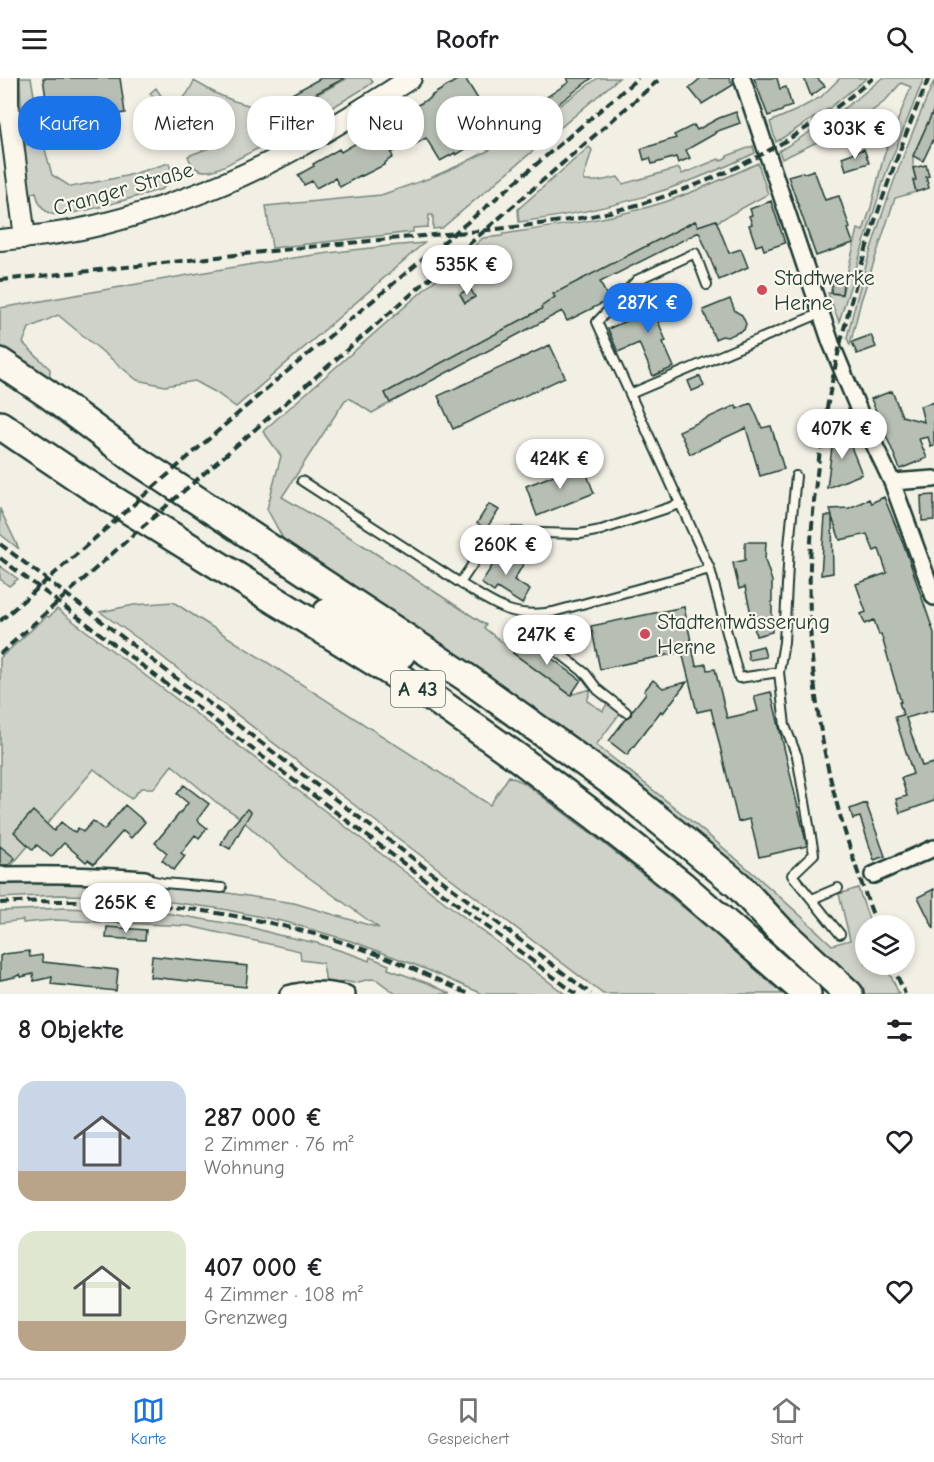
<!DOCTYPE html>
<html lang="de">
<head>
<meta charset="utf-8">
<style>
  :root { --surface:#fff; --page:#f6f6f6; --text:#202124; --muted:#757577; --line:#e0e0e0; --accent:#1a73e8 }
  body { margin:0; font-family:"Comic Neue",sans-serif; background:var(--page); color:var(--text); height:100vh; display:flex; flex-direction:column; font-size:22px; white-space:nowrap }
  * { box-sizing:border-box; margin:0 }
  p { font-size:20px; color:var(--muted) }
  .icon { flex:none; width:33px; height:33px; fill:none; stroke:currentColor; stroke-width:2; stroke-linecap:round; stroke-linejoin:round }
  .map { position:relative; height:916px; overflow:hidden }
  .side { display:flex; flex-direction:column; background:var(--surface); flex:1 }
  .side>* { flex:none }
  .top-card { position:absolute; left:18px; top:18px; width:600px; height:54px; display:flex; gap:12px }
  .tools { position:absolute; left:855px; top:837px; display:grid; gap:12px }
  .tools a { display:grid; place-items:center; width:60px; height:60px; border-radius:50%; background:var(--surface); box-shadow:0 3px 9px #0003; font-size:30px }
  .price { position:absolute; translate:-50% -51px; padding:0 14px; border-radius:21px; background:#fff; color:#222; font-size:20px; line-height:39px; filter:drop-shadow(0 2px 3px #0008) }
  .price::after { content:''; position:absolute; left:50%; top:36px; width:18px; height:14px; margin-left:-9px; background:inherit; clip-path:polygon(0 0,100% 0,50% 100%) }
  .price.on { background:var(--accent); color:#fff }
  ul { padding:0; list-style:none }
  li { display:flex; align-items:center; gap:18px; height:150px; padding:0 18px }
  li span { display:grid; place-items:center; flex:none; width:168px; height:120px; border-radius:18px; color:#555 }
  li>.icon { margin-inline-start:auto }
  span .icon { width:72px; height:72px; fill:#fffc; stroke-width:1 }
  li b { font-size:26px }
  h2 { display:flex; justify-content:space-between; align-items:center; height:72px; padding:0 18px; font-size:26px }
  .tag { padding:0 21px; border-radius:24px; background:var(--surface); box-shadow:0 3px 9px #0003; font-size:21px; line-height:54px }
  .tag.on { background:var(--accent); color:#fff }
  header { display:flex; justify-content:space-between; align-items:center; height:78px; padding:0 18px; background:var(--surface); font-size:27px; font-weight:800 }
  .dock { display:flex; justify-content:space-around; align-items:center; height:84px; border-top:2px solid var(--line); background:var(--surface); font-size:16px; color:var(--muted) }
  .dock a { display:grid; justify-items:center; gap:3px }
  .dock .on { color:var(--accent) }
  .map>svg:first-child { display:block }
  .green { fill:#cfd2c8; stroke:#77887e; stroke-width:1.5 }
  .building { fill:#b7beb3; stroke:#1f3d34; stroke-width:1.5 }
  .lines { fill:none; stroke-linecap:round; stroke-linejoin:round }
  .service-casing { stroke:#1f3d34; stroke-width:12 }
  .minor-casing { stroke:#1f3d34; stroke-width:20 }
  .tertiary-casing { stroke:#1f3d34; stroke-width:24 }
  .motorway-casing { stroke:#1f3d34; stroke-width:32 }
  .service { stroke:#fbf7ec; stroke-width:8 }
  .minor { stroke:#fbf7ec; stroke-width:15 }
  .tertiary { stroke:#fbf7ec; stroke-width:20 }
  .motorway { stroke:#fbf7ec; stroke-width:27 }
  .rail { stroke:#1f3d34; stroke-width:4; stroke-dasharray:9 4.5; stroke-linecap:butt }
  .poi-dot { fill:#d1495b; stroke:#fbf7ec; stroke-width:2 }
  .labels { text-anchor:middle; stroke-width:4.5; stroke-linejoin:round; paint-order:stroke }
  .shield { fill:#fbf7ec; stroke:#61756b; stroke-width:1.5 }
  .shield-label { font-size:21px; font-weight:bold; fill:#1f3d34 }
  .street-label { font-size:22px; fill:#1f3d34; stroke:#fbf7ec }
  .poi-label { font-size:22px; fill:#1f3d34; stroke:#fbf7ec; text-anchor:start }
</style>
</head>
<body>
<header><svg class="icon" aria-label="menu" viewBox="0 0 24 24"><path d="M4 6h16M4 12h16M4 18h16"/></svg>Roofr<svg class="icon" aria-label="search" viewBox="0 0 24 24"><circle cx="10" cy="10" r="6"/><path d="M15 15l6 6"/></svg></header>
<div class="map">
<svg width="934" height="916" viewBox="0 0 934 916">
  <rect width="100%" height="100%" fill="#f2f0e5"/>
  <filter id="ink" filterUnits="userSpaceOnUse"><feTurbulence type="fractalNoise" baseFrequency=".0167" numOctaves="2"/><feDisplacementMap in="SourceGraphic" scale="12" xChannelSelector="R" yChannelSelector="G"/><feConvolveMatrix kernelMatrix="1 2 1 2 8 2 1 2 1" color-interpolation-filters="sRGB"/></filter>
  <g filter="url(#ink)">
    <path class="green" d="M20,0h11l8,45 -17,1z
      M348,0h22l3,4 -5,4c-41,25 -82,49 -125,70 -10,5 -23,14 -34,15 -11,1 -18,-5 -21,-15l26,-10 -10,-33 -30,11 -24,-31 6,-5 10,15c18,-1 21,-7 28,-22l23,13 17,7 21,6 31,4z
      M598,0h21l-177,150 -9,1v-14h-4l-1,12 -15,1v4l-141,16 -6,-42 115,-11 49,-17 32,-14 49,-25 16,-10z
      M840,0h27l-39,31 -52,33 -6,-20 27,-12 24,-13z
      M882,0h42l-38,95 -47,149 -11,-29 14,2 16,-66 5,2 8,-24 13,-52 27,-68 -10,-4 -17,19 -28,21 -74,36 -3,-8c37,-22 71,-45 103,-73z
      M934,3v28l-21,47v12l3,12 -3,1 3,11 -21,6 -34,103 -11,44 -3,-7c20,-88 51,-174 87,-257z
      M43,64l9,33 19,12 55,-11 43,-13c4,12 2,18 -7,26 -20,6 -94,30 -110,25 -10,-3 -14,-12 -16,-22l-8,2 -7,-44 6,-6z
      M753,68l2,7c-79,38 -148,58 -236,69l-1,-13 71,-62 3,3 -8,27v4h15l19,-4 5,7 56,-16 3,6 37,-15 1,2 7,-4v-1z
      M758,85l10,31 -51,28 -19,4 -3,-5 -141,73 1,3 -13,10v2l-157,84 5,10 -18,10 -23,-15 -4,2 -63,97 76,45 128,83 -2,3 30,23 -1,2 57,42 21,-6 -4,12 16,10 5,-9 13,10 -25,33c81,63 161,128 236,200l18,-5 -11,-46 19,-6 13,37 -5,1v38l20,1 13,29h-39l-43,-41 -524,-396 -26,-48 14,-53 -18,-25 220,-193 19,-2 1,-2c54,-8 109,-15 162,-32 32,-11 63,-25 93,-39z
      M424,165l-188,164 -21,-15 -20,-11 -30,5 -28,-6 -79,-65 -29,13 -6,15 27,26 -1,20 -49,-44v-37c141,-23 281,-54 424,-65z
      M0,430v1l19,40 -19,-15z
      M0,488l18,13 -9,7 -9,-7z
      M173,524l317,203 19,-29 15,7c89,66 177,136 259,211h-180l-279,-212 -181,-140 -43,-30 34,-7z
      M57,531l247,186 261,199h-82l-65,-28 -64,-24 -68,-20 -64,-13 -58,-8 -52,-5 -53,-1 -59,3v-19h115l49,8 57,5 73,11 85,25 -82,-59 -62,-55 -19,-12 -44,-37 -18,23h-13l-10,11 -37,-30 -89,104 -5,-3v-212l47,-42 2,1z
      M65,830l71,3 29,2 85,14 28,8 39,8 40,13 12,5 1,-4 19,8 -1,4 42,15 21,10h-55l-19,-14 -6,-1 -17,4 -11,-2 -7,4 -10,-1 -3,-21 -22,-3 -1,-9 -111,-25 -134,-6 -32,3v-3l-23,3v-12z"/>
    <path class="building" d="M43,0h77l5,35 -30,4 -1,-5 -45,7z
      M321,0h24l-52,28 -5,-10z
      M460,0h5l13,21 -40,25 12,21 27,-15 5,9 -26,16 -2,-3 1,1 -15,8 -14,-23 -12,7 -2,-4 -21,12 2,4 -7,5 -2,3 -22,11 -1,-1 -21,12 -5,-9 -19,10 -4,-7 -8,4 -6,-10 16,-9 -1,-2 26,-15 2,3 46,-27v-3l45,-25 -1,-1z
      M567,0h25l-47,36 -31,19 -7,-9 62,-42z
      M701,0h28l4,7 -31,19 -13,-16z
      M754,0h23l3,11 6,-2 6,19 -9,3 -1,2 -14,5z
      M804,0h13l8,8 -14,10z
      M934,31v29l-11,23 -10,-5z
      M736,34l4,11 -25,9 1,1 -30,17 4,8 -12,5 -2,-6 -24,7 -2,-6 -6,2 -3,-11 35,-11 -2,-3 20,-10 3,5 22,-12z
      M864,71l5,14 -23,7 -4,-13z
      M926,87l3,11 -3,1 3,11 -13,4 -3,-12h3l-3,-12z
      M814,92l11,30 14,-4 11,32 -2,1 5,14 -37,13 -28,-80 14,-4 3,1z
      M771,123l14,42 -21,7 -2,-6 -6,2 -7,-21 3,-1 -3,-8 3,-1 -2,-6z
      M716,142l13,33 12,-4 7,18 -29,13 -20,-48 -99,50 9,18 -42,21 -5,-10 -172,92 -5,-10 157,-84 -1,-2 14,-10 -2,-3 142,-73 3,5z
      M832,204l11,1 -1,11 -11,-1z
      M470,210l5,9 -10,6 -5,-9z
      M673,213l7,15 -24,10 10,25 -3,1 11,25 -21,9 -14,-33 -21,9 -10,-23 40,-18 -3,-8z
      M730,221l5,12 7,4 4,9 -2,6 -17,7 -5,-1 -7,3 -12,-29z
      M871,257l5,12 -19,7 -5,-12z
      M550,267l15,32 -112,52 -15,-33z
      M700,298l4,10 -12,5 -4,-10z
      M892,313l10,25 22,6 -4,-16 14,-4v44l-3,1 -3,-10 -9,2 8,19 -27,11 -29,-70z
      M751,325l11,25 9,-2 13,43 -24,7 -14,-48 -56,26 -11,-23 57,-26 1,4z
      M843,349l19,47 -35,14 7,-57z
      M583,386l11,29 -57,23 -11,-30z
      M934,417v25l-12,1 -1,-25z
      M884,419l22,54 28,82v77l-28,8 16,48 12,-3v38l-34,12 -4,-14 11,-3 -6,-18 12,-4 -18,-57 8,-2 -4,-13h2l-20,-68 -2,1 -5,-15 -9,4 -4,-10 5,-2 -10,-28 31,-11 -8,-24 -5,2 -7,-17 -27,6 -8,-23 1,56 -12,2 4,-59h7l-2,-7 19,-1 20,-9 2,4z
      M489,426l10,6 -13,19 -9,-6z
      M745,464h21l-1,18 7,21v51l-16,4 -11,-49 -6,2 -6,-26 12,-3z
      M500,470l24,15 -10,17 16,10 -8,14 -25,-16 -3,4 -13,-9 15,-23 -3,-1z
      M684,529l12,59 10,-2 1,6 8,-1 12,49 31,-7 -4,-15 17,-4 36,154 -48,11 -9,-38 -12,3 -27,-113 -14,3 -15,-60 -82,17 -9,-43z
      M524,560l57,42 -10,15 -58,-42z
      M763,568l3,11 -17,3 -2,-10z
      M653,602l10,8 24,-6 -24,31 -2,-2 -34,44 -18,-14 17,-23 5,-3 1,-4 14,-18 -2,-2z
      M184,707l25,19 -12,16 10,8 -8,10 -4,-3 -14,18 4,3 -11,14 -12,-10 5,-7 -12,-10 33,-40 -11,-9z
      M866,725l19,53 -11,4 -14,-43 -7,2 -3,-10z
      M125,727l20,17 -14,16 -8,-7 -29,33 -6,-4 -2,2 -22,-19 -13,14 -14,-12 -4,5 -19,-18 19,-21 21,20 7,-9 10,8 4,2 3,-4 5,4 10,-11 11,9z
      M247,731l4,3 -21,37 -9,-5 8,-15z
      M0,768l15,12 -6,7h-7l-2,-1z
      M934,811v40l-16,-32z
      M107,849l39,3 -1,10 -39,-2z
      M29,873l1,6 12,-2 1,7 75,8 -2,21 -65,-7 1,-7 -18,4 -1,-7 -12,3 -1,-3 -5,3 -15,3v-24l4,-2z
      M152,878l96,10 -2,21 -96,-10z"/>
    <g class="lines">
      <g class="service-casing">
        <path id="service" d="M707,207l-12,-32 -58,27 -40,42 33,72 191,-81
          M630,316l80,175 29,109 40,-6 5,-30 5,-96 7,-70
          M302,403l158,102
          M680,426l-79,26 -21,4 -84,-2 -3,2 -33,49c34,21 50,36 93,29l157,-43
          M539,537l6,22 9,12 31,24 13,17 28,22
          M779,594l6,54 12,30 17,98 -22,21 48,59
          M145,801l19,4 58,5
          M812,821l26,-11"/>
      </g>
      <g class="minor-casing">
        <path id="minor" d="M742,0l89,265 34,82 27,57 42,115
          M892,404l42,-3
          M0,797c49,-1 97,0 145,4
          M873,797l61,-27
          M288,916c19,-6 39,-5 59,0"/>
      </g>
      <g class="tertiary-casing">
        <path id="tertiary" d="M8,0v25l17,135
          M0,162c33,-3 67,-7 99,-15 63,-16 126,-39 183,-69 45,-24 87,-51 129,-78"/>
      </g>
      <g class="motorway-casing">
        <path id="motorway" d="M0,284l48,32 88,66 331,218 153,110 118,97 42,45 69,64
          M0,347l89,60 347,215 81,57 77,58 88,70 125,109
          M327,535l74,41"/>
      </g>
      <use href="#service" class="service"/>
      <use href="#minor" class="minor"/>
      <use href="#tertiary" class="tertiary"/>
      <use href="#motorway" class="motorway"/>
      <path class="rail" d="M0,202c106,-10 213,-23 319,-34 50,-5 100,-10 150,-14 44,-5 89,-9 132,-18 100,-22 194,-69 272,-136
        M0,466l591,450
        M0,480l576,436
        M0,543l273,-238 213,-176 152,-129
        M0,576l133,-119 528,-457
        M0,825c131,-8 262,8 385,54 29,11 56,25 84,37
        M877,848c-26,-70 -49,-140 -59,-214 -24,-166 6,-336 58,-494 16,-48 33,-94 53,-140
        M892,886l13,30"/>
    </g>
  </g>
  <g class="poi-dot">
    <circle cx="762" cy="212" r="6"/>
    <circle cx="645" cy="556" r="6"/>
  </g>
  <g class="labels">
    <rect class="shield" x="391" y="593" width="54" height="36" rx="4.5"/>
    <g class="shield-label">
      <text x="418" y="618">A 43</text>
    </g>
    <g class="street-label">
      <text transform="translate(123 110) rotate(-16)" y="8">Cranger Straße</text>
    </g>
    <g class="poi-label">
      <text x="774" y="207">Stadtwerke<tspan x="774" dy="25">Herne</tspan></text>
      <text x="657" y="551">Stadtentwässerung<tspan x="657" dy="25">Herne</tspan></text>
    </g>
  </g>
</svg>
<div class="tools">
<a><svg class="icon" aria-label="layers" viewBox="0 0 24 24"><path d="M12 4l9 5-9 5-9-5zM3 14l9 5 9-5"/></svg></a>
</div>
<b class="price" style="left:855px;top:82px">303K €</b>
<b class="price" style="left:467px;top:218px">535K €</b>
<b class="price on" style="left:648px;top:256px">287K €</b>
<b class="price" style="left:842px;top:382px">407K €</b>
<b class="price" style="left:560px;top:412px">424K €</b>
<b class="price" style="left:506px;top:498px">260K €</b>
<b class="price" style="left:547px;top:588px">247K €</b>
<b class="price" style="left:126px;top:856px">265K €</b>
<div class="top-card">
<a class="tag on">Kaufen</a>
<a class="tag">Mieten</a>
<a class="tag">Filter</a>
<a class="tag">Neu</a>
<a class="tag">Wohnung</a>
</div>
</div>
<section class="side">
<h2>8 Objekte<svg class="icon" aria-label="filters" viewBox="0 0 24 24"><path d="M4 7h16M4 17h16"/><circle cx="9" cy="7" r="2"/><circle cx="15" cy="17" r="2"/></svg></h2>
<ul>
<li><span style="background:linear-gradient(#c9d6e8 75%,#b9a48a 0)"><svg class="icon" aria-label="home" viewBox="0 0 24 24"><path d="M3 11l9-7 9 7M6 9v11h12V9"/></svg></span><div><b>287 000 €</b><p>2 Zimmer · 76 m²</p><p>Wohnung</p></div><svg class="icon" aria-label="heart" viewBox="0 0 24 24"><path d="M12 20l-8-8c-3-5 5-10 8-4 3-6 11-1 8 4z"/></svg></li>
<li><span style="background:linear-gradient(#dfe7d0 75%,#b9a48a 0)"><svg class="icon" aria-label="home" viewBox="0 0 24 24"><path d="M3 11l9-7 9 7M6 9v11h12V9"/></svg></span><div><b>407 000 €</b><p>4 Zimmer · 108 m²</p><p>Grenzweg</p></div><svg class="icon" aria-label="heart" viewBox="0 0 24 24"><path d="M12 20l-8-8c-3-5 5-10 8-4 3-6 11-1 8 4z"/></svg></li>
</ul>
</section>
<nav class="dock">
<a class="on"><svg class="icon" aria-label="map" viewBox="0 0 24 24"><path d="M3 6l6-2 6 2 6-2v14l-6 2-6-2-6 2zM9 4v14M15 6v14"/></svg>Karte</a>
<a><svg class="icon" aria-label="saved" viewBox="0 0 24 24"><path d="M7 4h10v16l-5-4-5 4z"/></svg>Gespeichert</a>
<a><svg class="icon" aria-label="home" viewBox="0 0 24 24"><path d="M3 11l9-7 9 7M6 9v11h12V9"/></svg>Start</a>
</nav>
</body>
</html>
